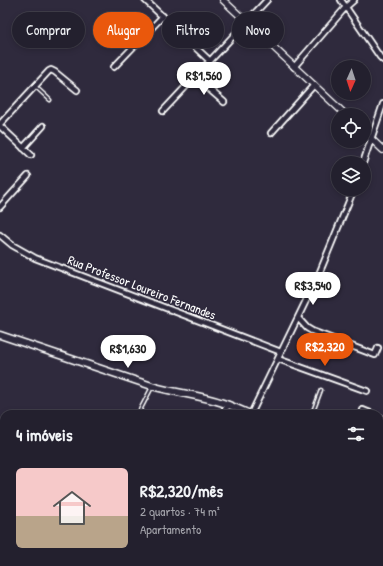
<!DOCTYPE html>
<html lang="pt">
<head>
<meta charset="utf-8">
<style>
  :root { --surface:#23202e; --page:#2f2d3a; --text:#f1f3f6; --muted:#a3a3aa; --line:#403e4a; --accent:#ea580c }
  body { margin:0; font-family:"Patrick Hand",sans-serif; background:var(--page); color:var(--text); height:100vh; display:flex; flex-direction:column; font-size:15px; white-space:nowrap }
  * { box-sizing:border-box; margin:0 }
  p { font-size:13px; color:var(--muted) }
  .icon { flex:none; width:22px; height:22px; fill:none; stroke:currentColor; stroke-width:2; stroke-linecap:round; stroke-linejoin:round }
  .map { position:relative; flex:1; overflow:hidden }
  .side { position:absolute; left:0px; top:410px; width:383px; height:156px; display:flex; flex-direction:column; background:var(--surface); border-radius:12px 12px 0 0; box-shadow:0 2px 6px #0003,0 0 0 1px var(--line) }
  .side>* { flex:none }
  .hud { position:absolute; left:12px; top:12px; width:359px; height:36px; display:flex; gap:8px }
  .needle { width:26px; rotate:183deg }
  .fabs { position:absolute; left:331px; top:60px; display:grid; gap:8px }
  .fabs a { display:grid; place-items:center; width:40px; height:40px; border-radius:50%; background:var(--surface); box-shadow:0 2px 6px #0003,0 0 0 1px var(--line); font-size:20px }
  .price { position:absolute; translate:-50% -34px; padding:0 9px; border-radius:14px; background:#fff; color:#222; font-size:13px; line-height:26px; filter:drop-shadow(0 1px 2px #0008) }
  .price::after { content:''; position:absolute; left:50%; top:24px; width:12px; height:9px; margin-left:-6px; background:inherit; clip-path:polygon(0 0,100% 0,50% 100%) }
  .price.current { background:var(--accent); color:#fff }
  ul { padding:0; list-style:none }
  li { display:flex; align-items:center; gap:12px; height:100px; padding:0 16px }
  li+li { border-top:1px solid var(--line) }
  li span { display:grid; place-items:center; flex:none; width:112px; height:80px; border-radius:6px; color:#555 }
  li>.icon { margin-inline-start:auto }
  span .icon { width:48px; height:48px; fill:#fffc; stroke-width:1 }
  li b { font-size:17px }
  h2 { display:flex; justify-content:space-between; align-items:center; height:48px; padding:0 16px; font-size:17px }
  .tag { padding:0 14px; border-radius:18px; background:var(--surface); box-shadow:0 2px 6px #0003,0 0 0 1px var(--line); font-size:14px; line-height:36px }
  .tag.current { background:var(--accent); color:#fff }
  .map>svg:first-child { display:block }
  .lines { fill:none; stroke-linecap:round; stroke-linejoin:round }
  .service-casing { stroke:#fff; stroke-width:5 }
  .minor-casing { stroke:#fff; stroke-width:8 }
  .tertiary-casing { stroke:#fff; stroke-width:8 }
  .secondary-casing { stroke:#fff; stroke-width:9 }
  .service { stroke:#2f2a3d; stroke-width:2 }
  .minor { stroke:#2f2a3d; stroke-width:4.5 }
  .tertiary { stroke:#2f2a3d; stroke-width:5.5 }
  .secondary { stroke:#2f2a3d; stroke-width:6 }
  .labels { text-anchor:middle; stroke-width:3; stroke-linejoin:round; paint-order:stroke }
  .street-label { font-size:13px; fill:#fff; stroke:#2f2a3d }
</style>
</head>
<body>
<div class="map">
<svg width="383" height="566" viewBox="0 0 383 566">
  <rect width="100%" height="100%" fill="#2f2a3d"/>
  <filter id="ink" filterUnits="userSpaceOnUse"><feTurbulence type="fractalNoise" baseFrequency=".025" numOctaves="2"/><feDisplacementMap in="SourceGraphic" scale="8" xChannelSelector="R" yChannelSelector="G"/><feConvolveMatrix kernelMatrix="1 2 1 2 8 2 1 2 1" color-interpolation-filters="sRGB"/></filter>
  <g filter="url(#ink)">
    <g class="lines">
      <g class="service-casing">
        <path id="service" d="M36,87l14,13
          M138,414l14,-27
          M312,414l9,-24
          M379,470l4,-1
          M379,493l4,-5"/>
      </g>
      <g class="minor-casing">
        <path id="minor" d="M145,0l65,61
          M341,0l39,57 3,3
          M114,67l49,-51
          M294,67l52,-60 8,-7
          M195,77l29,25
          M163,111l104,-111
          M0,124l49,-53 2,-1 4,2 22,18
          M0,126l31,29
          M271,133l43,-48
          M23,148l20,-22
          M363,163l20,-59
          M0,207l28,-31
          M0,235l12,10 23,13 246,94
          M298,318l9,10 5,3 63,24 3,-7
          M278,359l89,32
          M363,410l10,4
          M221,414l8,-9
          M251,414l68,-140 35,-85
          M379,427l4,-8
          M192,562l9,4
          M377,562l4,4
          M80,566l4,-4
          M215,566l3,-4"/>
      </g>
      <g class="tertiary-casing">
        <path id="tertiary" d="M223,0l123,115
          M364,132l19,18"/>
      </g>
      <g class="secondary-casing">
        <path id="secondary" d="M0,335l152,51c23,7 48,9 71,17 9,3 18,7 27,11
          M379,462l4,1"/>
      </g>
      <use href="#service" class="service"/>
      <use href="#minor" class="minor"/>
      <use href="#tertiary" class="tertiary"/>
      <use href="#secondary" class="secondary"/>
    </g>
  </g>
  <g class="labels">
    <g class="street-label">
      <text transform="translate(142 287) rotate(21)" y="5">Rua Professor Loureiro Fernandes</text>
    </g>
  </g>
</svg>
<div class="fabs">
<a><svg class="needle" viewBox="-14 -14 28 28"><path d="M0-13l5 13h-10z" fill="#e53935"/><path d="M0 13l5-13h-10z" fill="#a3a3aa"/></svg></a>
<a><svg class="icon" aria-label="locate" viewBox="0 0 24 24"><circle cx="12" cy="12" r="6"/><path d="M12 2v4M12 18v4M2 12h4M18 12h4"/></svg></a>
<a><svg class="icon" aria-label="layers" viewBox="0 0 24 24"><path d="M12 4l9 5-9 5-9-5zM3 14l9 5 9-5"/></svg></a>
</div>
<b class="price" style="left:204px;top:96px">R$1,560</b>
<b class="price" style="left:313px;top:306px">R$3,540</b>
<b class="price current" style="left:325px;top:367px">R$2,320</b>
<b class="price" style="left:128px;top:369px">R$1,630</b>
<div class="hud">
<a class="tag">Comprar</a>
<a class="tag current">Alugar</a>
<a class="tag">Filtros</a>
<a class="tag">Novo</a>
</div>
<section class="side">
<h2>4 imóveis<svg class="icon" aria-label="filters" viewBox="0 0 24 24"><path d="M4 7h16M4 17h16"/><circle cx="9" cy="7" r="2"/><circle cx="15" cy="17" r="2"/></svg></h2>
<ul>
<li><span style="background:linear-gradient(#f6c9c9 60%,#b9a48a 0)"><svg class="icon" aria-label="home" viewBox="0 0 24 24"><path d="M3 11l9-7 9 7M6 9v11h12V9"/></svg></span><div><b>R$2,320/mês</b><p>2 quartos · 74 m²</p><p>Apartamento</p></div></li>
</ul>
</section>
</div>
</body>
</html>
